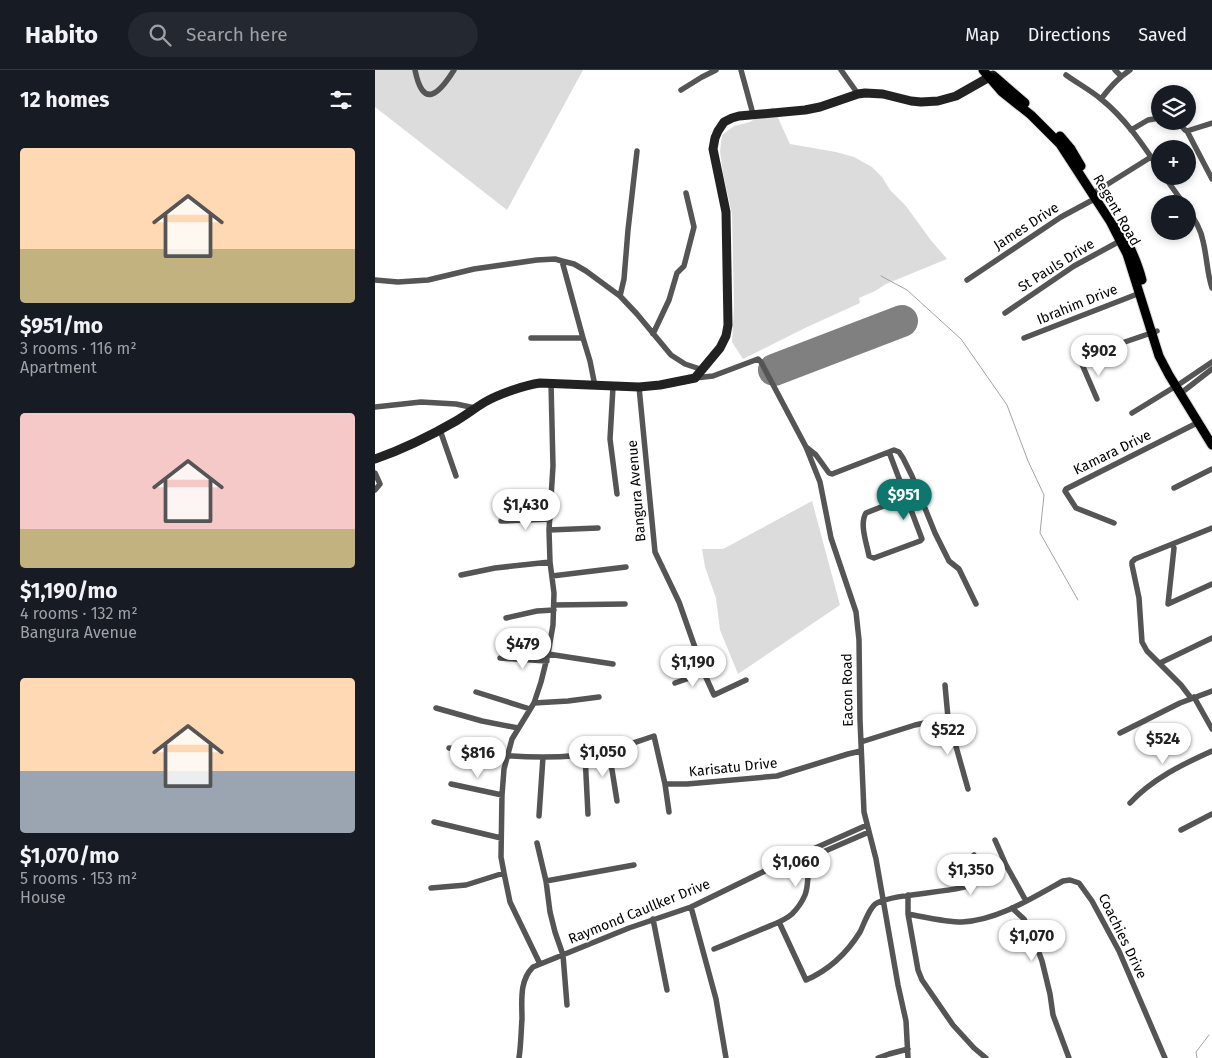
<!DOCTYPE html>
<html lang="en">
<head>
<meta charset="utf-8">
<style>
  :root { --surface:#171b24; --page:#242831; --text:#f1f3f6; --muted:#9ea1a6; --line:#363941; --accent:#0f766e }
  body { margin:0; font-family:"Fira Sans",sans-serif; background:var(--page); color:var(--text); height:100vh; display:flex; flex-direction:column; font-size:19px; white-space:nowrap }
  * { box-sizing:border-box; margin:0 }
  p { font-size:16px; color:var(--muted) }
  .icon { flex:none; width:28px; height:28px; fill:none; stroke:currentColor; stroke-width:2; stroke-linecap:round; stroke-linejoin:round }
  .map { position:relative; flex:1; overflow:hidden }
  .panel { display:flex; flex-direction:column; background:var(--surface); width:375px }
  .panel>* { flex:none }
  .controls { position:absolute; left:776px; top:15px; display:grid; gap:10px }
  .controls a { display:grid; place-items:center; width:45px; height:45px; border-radius:50%; background:var(--surface); box-shadow:0 2px 8px #0003; font-size:25px }
  .price { position:absolute; translate:-50% -42px; padding:0 11px; border-radius:18px; background:#fff; color:#222; font-size:16px; line-height:32px; filter:drop-shadow(0 1px 2px #0008) }
  .price::after { content:''; position:absolute; left:50%; top:30px; width:15px; height:11px; margin-left:-8px; background:inherit; clip-path:polygon(0 0,100% 0,50% 100%) }
  .price.active { background:var(--accent); color:#fff }
  ul { padding:0; list-style:none }
  li { display:grid; align-content:center; gap:10px; height:265px; padding:0 20px }
  li span { display:grid; place-items:center; height:155px; border-radius:5px; color:#555 }
  li>.icon { margin-inline-start:auto }
  span .icon { width:90px; height:90px; fill:#fffc; stroke-width:1 }
  li b { font-size:21px }
  h2 { display:flex; justify-content:space-between; align-items:center; height:60px; padding:0 20px; font-size:21px }
  header { display:flex; align-items:center; gap:30px; box-sizing:border-box; height:70px; padding:0 25px; background:var(--surface); border-bottom:1px solid var(--line) }
  header strong { font-size:24px }
  nav { display:flex; gap:28px; margin-inline-start:auto; font-size:18px }
  .search { width:350px; height:45px; background:var(--page); display:flex; align-items:center; gap:12px; box-sizing:border-box; padding:0 18px; border-radius:28px; color:var(--muted); font-size:19px }
  main { display:flex; flex:1; min-height:0 }
  .map>svg:first-child { display:block }
  .green { fill:#dcdcdc }
  .lines { fill:none; stroke-linecap:round; stroke-linejoin:round }
  .stream { stroke:#a3a3a3; stroke-width:1 }
  .runway { stroke:#808080; stroke-width:32 }
  .primary-casing { stroke:#dbdbdb; stroke-width:11 }
  .street { stroke:#555; stroke-width:5.5 }
  .secondary { stroke:#222; stroke-width:9 }
  .primary { stroke:#000; stroke-width:9 }
  .labels { text-anchor:middle; stroke-width:4; stroke-linejoin:round; paint-order:stroke }
  .street-label { font-size:14px; fill:#000; stroke:#fff }
</style>
</head>
<body>
<header>
<strong>Habito</strong>
<div class="search"><svg class="icon" aria-label="search" viewBox="0 0 24 24"><circle cx="10" cy="10" r="6"/><path d="M15 15l6 6"/></svg>Search here</div>
<nav><a>Map</a><a>Directions</a><a>Saved</a></nav>
</header>
<main>
<section class="panel">
<h2>12 homes<svg class="icon" aria-label="filters" viewBox="0 0 24 24"><path d="M4 7h16M4 17h16"/><circle cx="9" cy="7" r="2"/><circle cx="15" cy="17" r="2"/></svg></h2>
<ul>
<li><span style="background:linear-gradient(#ffd9b3 65%,#c2b280 0)"><svg class="icon" aria-label="home" viewBox="0 0 24 24"><path d="M3 11l9-7 9 7M6 9v11h12V9"/></svg></span><div><b>$951/mo</b><p>3 rooms · 116 m²</p><p>Apartment</p></div></li>
<li><span style="background:linear-gradient(#f6c9c9 75%,#c2b280 0)"><svg class="icon" aria-label="home" viewBox="0 0 24 24"><path d="M3 11l9-7 9 7M6 9v11h12V9"/></svg></span><div><b>$1,190/mo</b><p>4 rooms · 132 m²</p><p>Bangura Avenue</p></div></li>
<li><span style="background:linear-gradient(#ffd9b3 60%,#9aa5b1 0)"><svg class="icon" aria-label="home" viewBox="0 0 24 24"><path d="M3 11l9-7 9 7M6 9v11h12V9"/></svg></span><div><b>$1,070/mo</b><p>5 rooms · 153 m²</p><p>House</p></div></li>
</ul>
</section>
<div class="map">
<svg width="837" height="988" viewBox="0 0 837 988">
  <rect width="100%" height="100%" fill="#fff"/>
  <path class="green" d="M0,0h208l-76,140 -132,-103z
    M398,37l17,37 46,8 18,5 18,10 10,10 8,13 16,16 24,33 17,20 -61,25 -11,7 -16,7 1,5 -55,25 -62,31 -11,-17 2,-36 -2,-92 -9,-40 -3,-23 2,-16 12,-9 16,-4z
    M437,431l28,104 -102,69 -18,-44 -4,-32 -11,-31 -3,-18h21z"/>
  <g class="lines">
    <path class="stream" d="M506,206l26,14 54,49 46,66 21,56 16,34 -4,38 38,67
      M822,988l-1,-6 13,-17"/>
    <path class="runway" d="M399,300l128,-49"/>
    <g class="primary-casing">
      <path id="primary" d="M608,0l19,22 29,23 29,29 50,77 17,33 32,102 10,19 43,70
        M620,7l30,26
        M685,66l11,13 10,17
        M743,154c10,18 19,36 24,56"/>
    </g>
    <path class="street" d="M40,0c8,40 24,24 39,0
      M366,0l12,44
      M466,0l17,24
      M740,0l6,6
      M691,5c11,8 24,15 35,24 24,19 42,46 59,71
      M306,20l21,-13 14,-7
      M726,29c9,-12 17,-21 29,-29
      M802,51l8,9 2,1 25,48
      M756,60l17,-10 12,-2
      M812,61l25,-8
      M789,106l20,28
      M717,124l59,-37
      M812,139c7,9 14,21 16,32 4,16 4,32 9,47
      M187,191l21,77
      M0,210l23,2 30,-2 46,-11 63,-9 18,-1 7,2 12,3 12,7 34,25 17,18 34,41 14,9 18,6
      M592,210l94,-63 39,-21
      M245,226l4,-17 4,-49 9,-79
      M630,243l69,-47 46,-25
      M278,264l16,-34 8,-27 7,-7 10,-39 -8,-34
      M156,268h52l7,23 5,25
      M649,268l116,-45
      M320,308l18,-2 45,-17 3,3 45,85 14,35 11,56 25,74 3,28 1,80 4,92 12,47 22,126 8,36 2,37
      M806,313l31,-21
      M238,317l-3,52 7,55
      M264,317l16,165 24,50 25,71 10,22 32,-15
      M810,320l27,-21
      M722,329l-16,-37 1,-4 2,-2 73,-25
      M0,337l46,-5 35,2 19,4
      M757,343l44,-27
      M65,360l16,46
      M431,377l10,8 13,18 3,1 62,-24 5,2 4,6 9,18 23,57 14,28 10,8 17,35
      M514,382l33,87 -2,2 -46,17 -5,-2c-2,-12 -10,-32 -3,-43l40,-16
      M0,403l5,11 -5,6
      M799,418l38,-19
      M126,451l49,-2
      M739,453l-38,-15 -11,-17 1,-2 133,-67
      M174,460l49,-2
      M799,478l-6,56 44,-20
      M86,505l34,-7 55,-6
      M177,506l74,-9
      M179,535l71,-1
      M131,548l31,-7 17,-1
      M173,584l65,10
      M125,588l47,3
      M785,593l52,-25
      M300,613l29,-10
      M570,615l3,33 20,71
      M101,622l54,17
      M819,627l18,32
      M816,628l-10,-13 -34,-34 -5,-9 -3,-44 -7,-33v-3l3,-3 77,-31
      M159,633l34,-2 31,-4
      M61,638l46,13 36,7
      M745,663l60,-30 32,-12
      M486,672l54,-17 33,-7
      M74,678c51,9 106,14 157,3 16,-3 32,-10 48,-15l11,48 4,28
      M234,681l8,50
      M210,685l3,59
      M76,714l51,11
      M290,714h22l90,-8 71,-22 13,-3
      M755,733c22,-24 53,-39 82,-52
      M164,746l4,-59
      M59,752l67,16
      M806,760l31,-16
      M620,770l11,25 20,36
      M162,773l9,38 4,31 5,20 8,23 4,50
      M129,803l6,29 30,62
      M171,811l88,-16
      M56,818l35,-3 38,-12 -3,-16 1,-62 2,-26 8,-30 22,-36 7,-21 7,-28 5,-29 1,-32 -4,-31 -1,-32 4,-64 -2,-83
      M533,825v19l10,56 4,10 31,45 21,23 12,10
      M316,837l25,92 10,59
      M637,838l12,11 8,15 10,27 8,33 3,21 16,43
      M533,844c17,3 37,8 54,8 36,-2 70,-24 101,-41l7,-1 9,3 13,18 27,50 46,107
      M278,849l14,71
      M404,852l27,58c23,-10 41,-27 54,-48 4,-8 10,-26 17,-29 23,-12 94,-9 107,-25l-2,-8 -8,-15
      M339,879c16,-6 31,-13 46,-19 11,-5 23,-8 32,-16 5,-5 10,-12 13,-19 5,-12 0,-30 11,-40l53,-23
      M144,988c2,-13 2,-26 3,-39 0,-18 -3,-38 11,-52l96,-39 62,-21 84,-41 92,-41
      M503,988l11,-4 19,-5"/>
    <path class="secondary" d="M0,389c29,-10 55,-23 81,-38 10,-6 19,-13 29,-19 14,-8 40,-17 55,-19l99,4 21,-2 35,-7 25,-30 6,-12 2,-11 -2,-113 -13,-63 2,-11 3,-7 6,-9 8,-4 7,-2 66,-6 15,-3 38,-13 7,-1 18,1 28,7 10,1 17,-1 18,-5 37,-21"/>
    <use href="#primary" class="primary"/>
  </g>
  <g class="labels">
    <g class="street-label">
      <text transform="translate(742 140) rotate(60)" y="5">Regent Road</text>
      <text transform="translate(651 156) rotate(-33)" y="5">James Drive</text>
      <text transform="translate(681 195) rotate(-32)" y="5">St Pauls Drive</text>
      <text transform="translate(702 234) rotate(-22)" y="5">Ibrahim Drive</text>
      <text transform="translate(737 382) rotate(-26)" y="5">Kamara Drive</text>
      <text transform="translate(261 421) rotate(-95)" y="5">Bangura Avenue</text>
      <text transform="translate(472 620) rotate(-91)" y="5">Eacon Road</text>
      <text transform="translate(358 697) rotate(-6)" y="5">Karisatu Drive</text>
      <text transform="translate(264 841) rotate(-22)" y="5">Raymond Caullker Drive</text>
      <text transform="translate(748 866) rotate(64)" y="5">Coachies Drive</text>
    </g>
  </g>
</svg>
<div class="controls">
<a><svg class="icon" aria-label="layers" viewBox="0 0 24 24"><path d="M12 4l9 5-9 5-9-5zM3 14l9 5 9-5"/></svg></a>
<a>+</a>
<a>−</a>
</div>
<b class="price" style="left:724px;top:307px">$902</b>
<b class="price active" style="left:529px;top:451px">$951</b>
<b class="price" style="left:151px;top:461px">$1,430</b>
<b class="price" style="left:148px;top:600px">$479</b>
<b class="price" style="left:318px;top:618px">$1,190</b>
<b class="price" style="left:573px;top:686px">$522</b>
<b class="price" style="left:788px;top:695px">$524</b>
<b class="price" style="left:228px;top:708px">$1,050</b>
<b class="price" style="left:103px;top:709px">$816</b>
<b class="price" style="left:421px;top:818px">$1,060</b>
<b class="price" style="left:596px;top:826px">$1,350</b>
<b class="price" style="left:657px;top:892px">$1,070</b>
</div>
</main>
</body>
</html>
